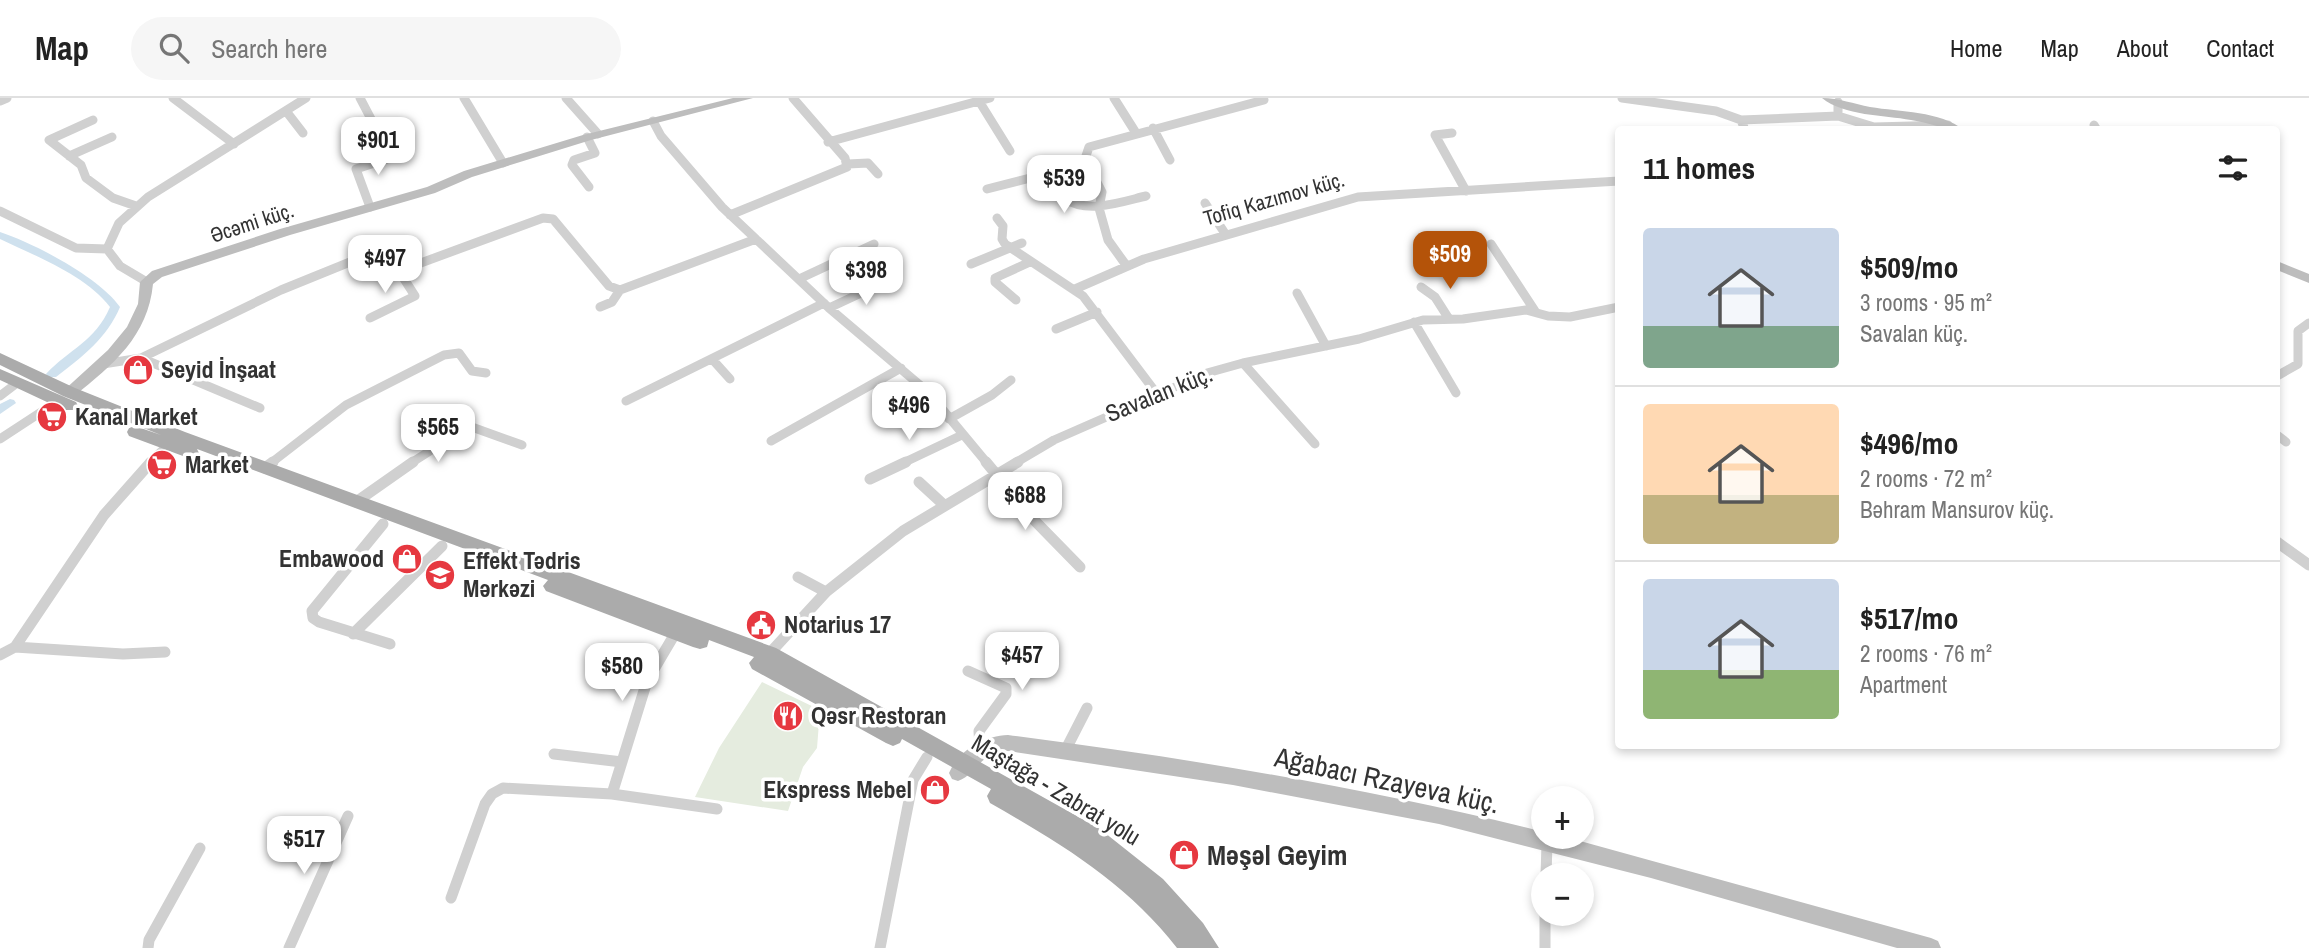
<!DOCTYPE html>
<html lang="en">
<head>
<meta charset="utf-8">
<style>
  :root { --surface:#fff; --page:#f6f6f6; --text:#222; --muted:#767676; --line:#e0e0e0; --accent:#b45309 }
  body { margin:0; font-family:"Archivo Narrow",sans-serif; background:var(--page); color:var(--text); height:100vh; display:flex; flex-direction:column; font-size:26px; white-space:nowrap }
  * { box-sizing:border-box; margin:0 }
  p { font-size:23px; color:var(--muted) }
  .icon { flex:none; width:38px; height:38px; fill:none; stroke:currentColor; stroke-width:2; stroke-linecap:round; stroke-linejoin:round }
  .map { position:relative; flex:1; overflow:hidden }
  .panel { position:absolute; left:1615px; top:28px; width:665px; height:623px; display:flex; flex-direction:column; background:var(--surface); border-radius:7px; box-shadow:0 4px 10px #0003 }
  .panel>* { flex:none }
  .buttons { position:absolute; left:1531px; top:688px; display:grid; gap:14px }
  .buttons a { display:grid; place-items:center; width:63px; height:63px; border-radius:50%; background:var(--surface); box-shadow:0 4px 10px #0003; font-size:35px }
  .price { position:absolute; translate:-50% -60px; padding:0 16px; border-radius:14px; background:#fff; color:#222; font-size:23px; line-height:46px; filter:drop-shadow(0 2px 4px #0008) }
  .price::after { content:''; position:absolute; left:50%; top:42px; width:21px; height:16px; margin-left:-10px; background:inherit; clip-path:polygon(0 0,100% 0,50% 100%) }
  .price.current { background:var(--accent); color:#fff }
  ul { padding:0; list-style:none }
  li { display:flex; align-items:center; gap:21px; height:175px; padding:0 28px }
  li+li { border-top:2px solid var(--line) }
  li span { display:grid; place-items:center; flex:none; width:196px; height:140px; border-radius:7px; color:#555 }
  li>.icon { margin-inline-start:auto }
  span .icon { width:84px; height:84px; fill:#fffc; stroke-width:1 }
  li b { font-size:30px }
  h2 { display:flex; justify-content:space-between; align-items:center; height:84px; padding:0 28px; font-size:30px }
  header { display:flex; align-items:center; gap:42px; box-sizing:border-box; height:98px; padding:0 35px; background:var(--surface); border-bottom:2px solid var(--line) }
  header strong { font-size:33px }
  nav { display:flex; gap:38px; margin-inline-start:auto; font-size:24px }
  .search { width:490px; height:63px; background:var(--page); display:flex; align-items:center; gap:18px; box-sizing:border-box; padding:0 24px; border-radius:38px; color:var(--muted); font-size:26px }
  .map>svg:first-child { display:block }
  .green { fill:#e5ecdf }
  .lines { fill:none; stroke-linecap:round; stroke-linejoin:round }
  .canal { fill:#cfe1ee; fill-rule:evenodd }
  .street-far1 { stroke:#d0d0d0; stroke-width:9 }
  .street { stroke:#d0d0d0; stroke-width:11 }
  .secondary { fill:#bdbdbd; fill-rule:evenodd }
  .primary { fill:#ababab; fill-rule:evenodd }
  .labels { text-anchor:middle; stroke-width:7; stroke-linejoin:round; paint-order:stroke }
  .far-street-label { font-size:21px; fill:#333; stroke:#fff }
  .poi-label { font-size:24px; font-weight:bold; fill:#333; stroke:#fff; text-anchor:start }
  .street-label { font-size:24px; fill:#333; stroke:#fff }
  .near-street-label { font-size:28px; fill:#333; stroke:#fff }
  .near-poi-label { font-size:28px; font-weight:bold; fill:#333; stroke:#fff; text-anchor:start }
</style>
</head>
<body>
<header>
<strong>Map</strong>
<div class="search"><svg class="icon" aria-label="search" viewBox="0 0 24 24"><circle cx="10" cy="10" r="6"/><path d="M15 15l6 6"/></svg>Search here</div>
<nav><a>Home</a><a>Map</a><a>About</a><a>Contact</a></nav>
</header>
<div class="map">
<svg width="2309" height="850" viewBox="0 0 2309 850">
  <rect width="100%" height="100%" fill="#fff"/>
  <path class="green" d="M762,584l58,28 -3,38 -14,19 -15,44 -93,-14 24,-49z"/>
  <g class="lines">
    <path class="canal" d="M0,134c34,11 100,46 120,75 -13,31 -38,50 -64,70h-8l-2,-3c23,-25 49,-32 64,-67 -24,-32 -75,-51 -110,-68z
      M10,301l4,1 2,3 -16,11v-10z"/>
    <path class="street-far1" d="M173,0l61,46
      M360,0l20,38
      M464,0l39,65
      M566,0l32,36
      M1114,0l22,35
      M1622,0l94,13 25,9
      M0,3l7,-3
      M979,3l31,50
      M286,13l17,22
      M1838,18l36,11 74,-2
      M93,22l-44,20 32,25 5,13 27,20 23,8
      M653,23l8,15 61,71 107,101 99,84 59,71
      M2094,27l3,5
      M1153,30l17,32
      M1745,32l-4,-10 97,-4v-14
      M1452,35l-17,2 31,56
      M587,39l8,16 -21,7 -2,5 17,22
      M828,44l162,-44
      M69,58l43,-19
      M848,66l20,-1 10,11
      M987,91l55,-14c8,7 13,18 23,24 23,15 56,3 81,-3
      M1205,105l21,32
      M370,109l-14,-38 46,-15
      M0,113l76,37 31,1
      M730,117l117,-48 -2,-9 -52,-60
      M997,120l6,8 -1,13 3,5 78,52 74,98
      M1491,146l44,67
      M971,166l51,-21
      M1126,167l-18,-25 -9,-32 3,-16 -17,-33 4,-12 175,-47
      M799,181l75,-35
      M147,184l-27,-16 -13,-17 12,-26 29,-26 158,-99
      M1421,189l14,10 14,22
      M1075,191l69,-30 214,-62 261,-16
      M1297,195l29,53
      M1016,202l-21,-18v-4l35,-16
      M600,209l12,-5 8,-12
      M829,210l62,-29
      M370,220l45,-22 -16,-25
      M1414,224l42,71
      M1056,231l41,-17
      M141,260l119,50
      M712,261l18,20
      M1243,265l72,81
      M103,266l38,-6 140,-68 96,-39 10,1 12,19 144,-53 10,1 56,67 11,4 136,-51
      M2277,278l21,-12v-33l11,-8
      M0,298l17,-13
      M626,303l198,-98
      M949,321l43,-24 19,-15
      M2277,337l9,7
      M0,341l58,-38
      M771,343l130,-73
      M149,365l19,-18
      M271,365l75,-58 98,-50 15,-2 13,18 14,2
      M411,365l58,-37 53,19
      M903,365l59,-28
      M1015,365l39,-23 153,-67 36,-10 116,-24 64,-19 40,-1 63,-9 22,6 22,1 49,-10"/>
    <path class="street" d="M151,364l-47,53 -89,132 108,7 42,-2
      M986,364l49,59 45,46
      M265,370l8,-6
      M870,381l36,-17
      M919,384l25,23
      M356,404l57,-40
      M383,426l-71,87 1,7 6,4 71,22
      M2277,444l32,23
      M798,479l28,15
      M353,536l89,-88
      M769,556l57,-62 77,-61 115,-69
      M0,557l15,-8
      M968,573l38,17v6l-27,37 1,18
      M1065,653l22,-43
      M554,656l68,8
      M612,696l35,-113 29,-49
      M1546,777l1,-31
      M451,800l34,-94 7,-10 11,-6 109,6 105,15
      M1545,816v34
      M148,850l1,-8 51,-92
      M289,850l59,-132
      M880,850l33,-168 14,-23"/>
    <path class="secondary" d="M733,0h20l-162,42 -119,37 -37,16 -145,42 -128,42 -9,7c-5,52 -40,81 -79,112l-5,1 -7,-5 46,-42 19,-23 11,-23 2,-22 12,-11 128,-42 147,-42 37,-16 119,-36z
      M1822,0c17,0 32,6 48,9 30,5 70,4 94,23 -18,0 -34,-7 -53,-10 -27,-5 -67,-4 -89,-22z
      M2277,163l32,13v9l-32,-13z
      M1008,637c180,23 359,53 536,97v4h18l369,102 7,3 3,7h-44l-246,-70 -212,-54 -206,-39 -225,-34c-29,1 -29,22 -50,30l-6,-2 -3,-6c10,-23 34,-37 59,-38z"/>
    <path class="primary" d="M0,255l75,35 110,44 591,216 324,181 63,50 40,44 16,25h-42c-50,-65 -117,-105 -187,-145l-3,-7 4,-7 -89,-50 -2,4 -7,3 -7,-3 -134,-74 -3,-6 5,-6 -45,-17 -2,7 -7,2 -7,-2 -147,-56 -3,-5 5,-6 -351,-131 2,4 -2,4 -6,2 -62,-23 -2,-4 2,-4 6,-2 26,9 -98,-39 -63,-31z
      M0,271l76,33 2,4 -2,4h-12l-64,-30z"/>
  </g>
  <defs>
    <g id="shop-disc" transform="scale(1.575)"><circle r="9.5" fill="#e63840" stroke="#fff"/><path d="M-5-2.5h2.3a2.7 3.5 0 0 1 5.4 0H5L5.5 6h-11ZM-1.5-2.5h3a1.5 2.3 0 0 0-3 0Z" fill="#fff"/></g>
    <g id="supermarket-disc" transform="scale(1.575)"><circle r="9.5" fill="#e63840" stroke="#fff"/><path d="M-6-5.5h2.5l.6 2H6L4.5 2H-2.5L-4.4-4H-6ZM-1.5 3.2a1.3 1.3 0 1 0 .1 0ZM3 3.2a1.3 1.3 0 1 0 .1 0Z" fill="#fff"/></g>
    <g id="university-disc" transform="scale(1.575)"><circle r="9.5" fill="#e63840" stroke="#fff"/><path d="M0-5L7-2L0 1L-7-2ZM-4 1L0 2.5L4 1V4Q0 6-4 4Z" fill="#fff"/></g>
    <g id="civic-disc" transform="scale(1.575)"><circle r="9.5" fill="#e63840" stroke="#fff"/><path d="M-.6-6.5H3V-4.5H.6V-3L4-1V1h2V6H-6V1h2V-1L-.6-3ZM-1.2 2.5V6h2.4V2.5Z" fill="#fff"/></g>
    <g id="restaurant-disc" transform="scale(1.575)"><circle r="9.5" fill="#e63840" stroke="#fff"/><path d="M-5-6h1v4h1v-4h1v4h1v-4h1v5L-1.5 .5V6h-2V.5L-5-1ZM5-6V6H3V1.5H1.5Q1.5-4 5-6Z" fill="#fff"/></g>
  </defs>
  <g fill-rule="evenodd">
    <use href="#shop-disc" x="138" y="272"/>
    <use href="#supermarket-disc" x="52" y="319"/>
    <use href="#supermarket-disc" x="162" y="367"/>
    <use href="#shop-disc" x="407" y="461"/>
    <use href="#university-disc" x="440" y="477"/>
    <use href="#civic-disc" x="761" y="527"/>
    <use href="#restaurant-disc" x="788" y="618"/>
    <use href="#shop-disc" x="935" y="692"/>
    <use href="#shop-disc" x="1184" y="757"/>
  </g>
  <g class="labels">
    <g class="far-street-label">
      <text transform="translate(1274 101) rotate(-16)" y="7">Tofiq Kazımov küç.</text>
      <text transform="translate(252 125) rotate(-18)" y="7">Əcəmi küç.</text>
    </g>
    <g class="poi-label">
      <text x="161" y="280">Seyid İnşaat</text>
      <text x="75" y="327">Kanal Market</text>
      <text x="185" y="375">Market</text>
      <text x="384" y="469" text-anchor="end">Embawood</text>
      <text x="463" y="471">Effekt Tədris<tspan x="463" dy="28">Mərkəzi</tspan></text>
      <text x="784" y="535">Notarius 17</text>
      <text x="811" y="626">Qəsr Restoran</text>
      <text x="912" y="700" text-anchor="end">Ekspress Mebel</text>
    </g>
    <g class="street-label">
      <text transform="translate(1159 296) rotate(-22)" y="8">Savalan küç.</text>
      <text transform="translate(1056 692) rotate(31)" y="8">Maştağa - Zabrat yolu</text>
    </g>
    <g class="near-street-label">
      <text transform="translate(1387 682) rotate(12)" y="10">Ağabacı Rzayeva küç.</text>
    </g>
    <g class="near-poi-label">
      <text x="1207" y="767">Məşəl Geyim</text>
    </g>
  </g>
</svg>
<div class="buttons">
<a>+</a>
<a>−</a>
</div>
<b class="price" style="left:378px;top:79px">$901</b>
<b class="price" style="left:1064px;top:117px">$539</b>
<b class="price current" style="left:1450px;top:193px">$509</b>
<b class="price" style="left:385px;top:197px">$497</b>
<b class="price" style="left:866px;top:209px">$398</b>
<b class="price" style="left:909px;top:344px">$496</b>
<b class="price" style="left:438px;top:366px">$565</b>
<b class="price" style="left:1025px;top:434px">$688</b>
<b class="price" style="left:1022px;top:594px">$457</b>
<b class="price" style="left:622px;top:605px">$580</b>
<b class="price" style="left:304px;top:778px">$517</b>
<section class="panel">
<h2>11 homes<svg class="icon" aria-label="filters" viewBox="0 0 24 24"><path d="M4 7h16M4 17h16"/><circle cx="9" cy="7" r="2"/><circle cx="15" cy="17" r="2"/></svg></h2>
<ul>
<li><span style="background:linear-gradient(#c9d6e8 70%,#7fa58c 0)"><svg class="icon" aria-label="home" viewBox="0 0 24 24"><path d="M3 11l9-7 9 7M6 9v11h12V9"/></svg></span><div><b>$509/mo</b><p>3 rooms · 95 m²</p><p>Savalan küç.</p></div></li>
<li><span style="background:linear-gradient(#ffd9b3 65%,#c2b280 0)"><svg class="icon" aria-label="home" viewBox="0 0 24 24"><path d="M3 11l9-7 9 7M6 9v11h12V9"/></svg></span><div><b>$496/mo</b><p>2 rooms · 72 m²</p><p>Bəhram Mansurov küç.</p></div></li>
<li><span style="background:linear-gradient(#c9d6e8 65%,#8fb573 0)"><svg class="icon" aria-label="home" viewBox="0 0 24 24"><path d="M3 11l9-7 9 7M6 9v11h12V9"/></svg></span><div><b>$517/mo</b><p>2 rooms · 76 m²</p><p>Apartment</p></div></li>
</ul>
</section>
</div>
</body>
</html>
